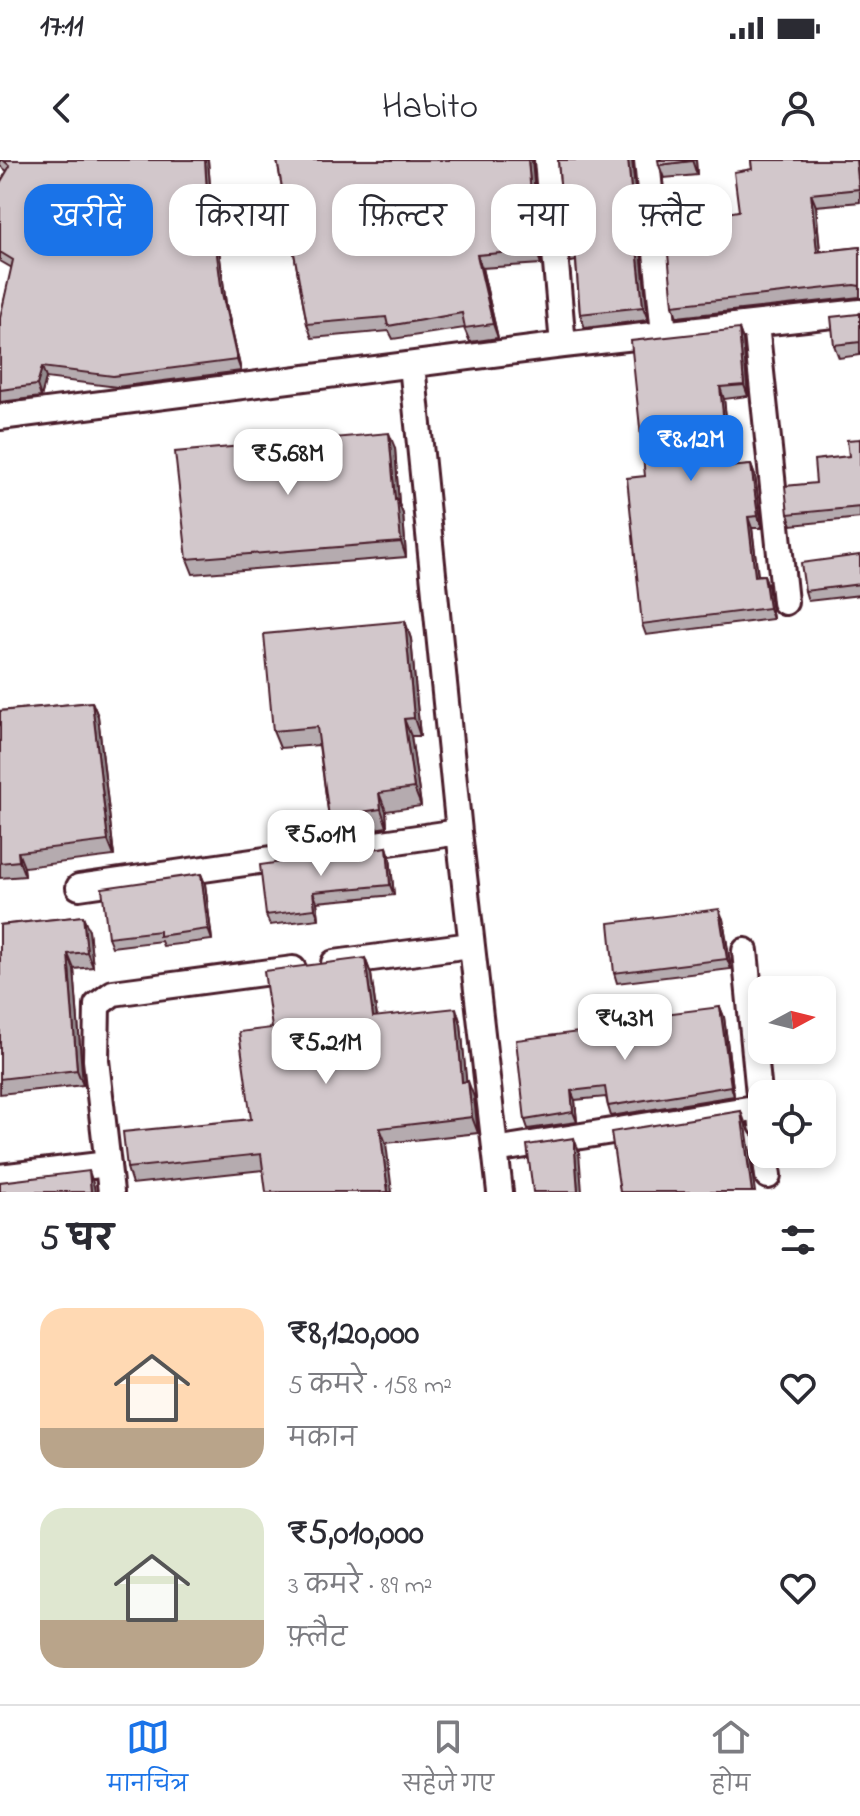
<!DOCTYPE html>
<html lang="hi">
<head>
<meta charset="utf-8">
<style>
  :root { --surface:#fff; --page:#f7f7f7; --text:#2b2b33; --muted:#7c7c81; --line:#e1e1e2; --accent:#1a73e8 }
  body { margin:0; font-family:"Indie Flower","Playpen Sans Deva",sans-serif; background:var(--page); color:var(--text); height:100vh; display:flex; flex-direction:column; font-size:30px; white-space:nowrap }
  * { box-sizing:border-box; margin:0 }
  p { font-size:26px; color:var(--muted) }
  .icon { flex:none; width:44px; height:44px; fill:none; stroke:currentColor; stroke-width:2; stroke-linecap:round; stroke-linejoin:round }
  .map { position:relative; height:1032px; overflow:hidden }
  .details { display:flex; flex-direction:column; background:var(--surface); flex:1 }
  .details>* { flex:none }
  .top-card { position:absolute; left:24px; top:24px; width:812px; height:72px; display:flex; gap:16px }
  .needle { width:52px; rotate:83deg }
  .controls { position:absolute; left:748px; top:816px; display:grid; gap:16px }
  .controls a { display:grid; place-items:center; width:88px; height:88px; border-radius:16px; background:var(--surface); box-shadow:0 4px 12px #0003; font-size:40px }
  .price { position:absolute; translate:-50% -68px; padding:0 18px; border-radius:16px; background:#fff; color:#222; font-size:26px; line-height:52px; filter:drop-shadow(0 2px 4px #0008) }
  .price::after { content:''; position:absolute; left:50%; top:48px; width:24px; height:18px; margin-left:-12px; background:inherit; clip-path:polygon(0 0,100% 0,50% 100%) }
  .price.selected { background:var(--accent); color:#fff }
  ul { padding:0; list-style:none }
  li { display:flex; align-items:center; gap:24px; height:200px; padding:0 40px }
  li span { display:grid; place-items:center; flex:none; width:224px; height:160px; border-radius:24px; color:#555 }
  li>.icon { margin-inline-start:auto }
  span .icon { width:96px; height:96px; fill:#fffc; stroke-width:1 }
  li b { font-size:34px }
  h2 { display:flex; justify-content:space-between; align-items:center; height:96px; padding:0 40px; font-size:34px }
  .tag { padding:0 28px; border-radius:24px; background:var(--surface); box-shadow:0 4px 12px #0003; font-size:28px; line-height:72px }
  .tag.selected { background:var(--accent); color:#fff }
  .status { display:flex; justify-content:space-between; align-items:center; height:56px; padding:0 40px; background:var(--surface); direction:ltr }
  .status svg { height:22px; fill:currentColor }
  header { display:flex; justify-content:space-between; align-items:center; height:104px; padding:0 40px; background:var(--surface); font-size:36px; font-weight:600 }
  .menu { display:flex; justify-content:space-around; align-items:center; height:112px; border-top:2px solid var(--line); background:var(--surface); font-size:22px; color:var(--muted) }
  .menu a { display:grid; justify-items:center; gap:4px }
  .menu .selected { color:var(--accent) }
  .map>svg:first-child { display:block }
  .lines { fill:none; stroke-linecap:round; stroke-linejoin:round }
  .minor-casing { stroke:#4a1f2b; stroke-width:30 }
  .minor { stroke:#fff; stroke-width:24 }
  .wall { fill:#b5abaf; stroke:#4a1f2b; stroke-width:2 }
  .shaded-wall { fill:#938b8e; stroke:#4a1f2b; stroke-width:2 }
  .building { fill:#d2c7cb; stroke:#4a1f2b; stroke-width:2 }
</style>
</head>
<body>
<div class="status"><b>17:11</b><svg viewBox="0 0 49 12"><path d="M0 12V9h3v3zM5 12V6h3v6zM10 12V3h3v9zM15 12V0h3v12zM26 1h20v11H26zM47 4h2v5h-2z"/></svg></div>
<header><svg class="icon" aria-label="back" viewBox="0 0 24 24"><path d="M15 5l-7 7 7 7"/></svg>Habito<svg class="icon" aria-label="person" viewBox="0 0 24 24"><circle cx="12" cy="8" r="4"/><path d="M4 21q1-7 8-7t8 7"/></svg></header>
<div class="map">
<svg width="860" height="1032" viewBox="0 0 860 1032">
  <rect width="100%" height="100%" fill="#fff"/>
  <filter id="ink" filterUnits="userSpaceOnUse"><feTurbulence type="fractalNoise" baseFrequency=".0125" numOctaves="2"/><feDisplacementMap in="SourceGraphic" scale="16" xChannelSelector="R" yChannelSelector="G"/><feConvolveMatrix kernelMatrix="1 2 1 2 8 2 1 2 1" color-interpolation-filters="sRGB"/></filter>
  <g filter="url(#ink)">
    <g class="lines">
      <g class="minor-casing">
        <path id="minor" d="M547,0l16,185
          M647,0l17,174
          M756,164l29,278
          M412,205l47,467 41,360
          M0,257l563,-72 297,-33
          M79,727l380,-55
          M745,791l17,174
          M334,803l137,-18
          M495,990l265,-43
          M765,994l3,22
          M0,1017l108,-13
          M111,1032l-15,-132 1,-55 16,-12 180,-24"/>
      </g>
      <use href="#minor" class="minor"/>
    </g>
    <path class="wall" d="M0,0h208l4,52 3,8 11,84 15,67 -124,16 -71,-9 -5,19 -41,5v-84l12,-50 -12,-7v-78l7,-12 -7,-5z
      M277,0h255l9,104 -59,4 16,70 -28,4 -6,-14 -71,11 -4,-8 -77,7 -5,-14z
      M558,0h74l16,160 -63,8 -5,-14 -4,-53 -5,1 -5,-14z
      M696,0l1,15 -33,3 -5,-13z
      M751,0h109v42l-44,4 4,45 40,-4v50l-183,20 -4,-12 47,-89 19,-5 13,-42z
      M860,153v42l-21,3 -5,-13z
      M739,169l4,11 5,56 -24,3 7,68 20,-2 4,11 7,52h-10l6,47h6l4,11 5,33 -127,16 -4,-11 3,-148z
      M860,279v79l-68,7 -4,-11 28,-31 33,-27z
      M395,288l4,56 4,10 3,43 -213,17 -6,-15z
      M860,395v40l-52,6 -3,-10z
      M405,461l6,18 9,97h-9l10,70 -35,5 1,16 -52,8 -6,-18 -10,-72 -39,3 -7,-17z
      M92,542l6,14 16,140 -90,11 1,9 -25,2v-167z
      M387,687l3,10 4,38 -77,7 2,17 -49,6 -4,-10z
      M201,714l4,10 7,56 -49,6 -2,-5 -49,6 -4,-10z
      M83,756l6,15 4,36 -19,2 9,116 -83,9v-169z
      M723,759l8,50 -114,14 -3,-10z
      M365,798l6,16 6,43 84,7 5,58 8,15 4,36 -92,10 -123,27 -131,14 -5,-16 124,-49 21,-91z
      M720,847l4,10 10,79 -123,20 -3,-10 -2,-9 -31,3 2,22 -49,7 -3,-9 132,-98z"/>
    <path class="shaded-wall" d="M205,0h3l4,52 3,8 11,84 15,67 -4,-11 -15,-67 -14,-84z
      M528,0h4l9,104 -5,-14z
      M628,0h4l16,160 -5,-13z
      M692,0h4l1,15z
      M856,0h1l3,8v25z
      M811,34l5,12 5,58 -4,-12z
      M477,95l5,13 16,70 -5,-14z
      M739,169l4,11 5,56 -4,-11z
      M42,207l4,11 -5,19 -4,-12z
      M720,227l4,12 9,79 -4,-11z
      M389,273l6,15 4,56 4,10 3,43 -5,-15 -6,-42z
      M751,305l4,11 7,52 -4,-12z
      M748,357l4,11 7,59 -4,-11z
      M764,415l4,11 5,33 -4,-11z
      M405,461l6,18 9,97 -6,-18z
      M92,542l6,14 16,140 -6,-15z
      M404,559l7,17 10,70 -7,-18z
      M379,633l7,18 1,16 -6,-18z
      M387,687l3,10 4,38 -4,-10z
      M18,692l6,15 1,9 -6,-15z
      M201,714l4,10 7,56 -4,-11z
      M313,732l4,10 2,17 -4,-10z
      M719,749l4,10 8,50 -4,-10z
      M83,756l6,15 4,36 -6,-15z
      M68,794l6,15 9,116 -6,-15z
      M365,798l6,16 8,59 -6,-16z
      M720,847l4,10 10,79 -3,-10z
      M456,848l5,16 7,74 -6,-16z
      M468,921l6,16 4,36 -6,-16z
      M571,931l4,9 2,22 -4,-10z
      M741,951l5,14 9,67h-3z
      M380,968l6,15 6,49h-4z
      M574,978l5,14 3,40h-4z
      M89,1011l5,15 1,6h-4z"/>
    <path class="building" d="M3,0h202l3,49h3l11,84 15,67 -124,16 -71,-9 -5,18 -37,5v-72l13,-58 -13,-8v-69l10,-17z
      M277,0h251l8,90 -59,5 16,69 -28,4 -3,-15 -74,13 -2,-9 -79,7z
      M558,0h70l15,147 -63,7 -5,-67 -9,1z
      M658,0h34v1l-33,4z
      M751,0h105l3,29 -48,5 6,58 43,-5v39l-6,-1 -181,20 -8,-82 55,-7v-2l19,-3 -5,-39 18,-3z
      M860,153v29l-26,3 -3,-28 27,-3z
      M739,169l5,56 -24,2 9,80 22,-2 7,51 -10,1 7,59 9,-1 5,33 -127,16 -15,-146 18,-2 -14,-135z
      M389,273l6,67 2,-1 4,43 -214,17 -12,-107z
      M860,279v68l-72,7 -3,-28 31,-3 -2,-23 35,-4 -2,-16z
      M860,395v29l-55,7 -4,-28z
      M405,461l9,97 -10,1 10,69 -35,5 2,16 -52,8 -12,-90 -44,4 -9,-97z
      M92,542l16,139 -90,11 1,9 -19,2v-152z
      M387,687l3,38 -77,7 2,17 -49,6 -6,-50z
      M201,714l7,55 -49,7v-5l-51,6 -6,-49z
      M719,749l8,50 -113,14 -5,-50z
      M83,756l4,36 -19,2 9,116 -77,9v-154z
      M365,798l8,59 83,-9 6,74 6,-1 4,36 -92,11 8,64h-122l-5,-38 -134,14 -4,-36 128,-13 -12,-87 33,-4 -8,-57z
      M720,847l11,79 -123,20 -3,-19 -34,4 2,21 -48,8 -9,-80 141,-18 -1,-7z
      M741,951l11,81h-132l-9,-60z
      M574,978l4,54h-45l-6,-47z
      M89,1011l2,21h-91v-10z"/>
  </g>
</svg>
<div class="controls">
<a><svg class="needle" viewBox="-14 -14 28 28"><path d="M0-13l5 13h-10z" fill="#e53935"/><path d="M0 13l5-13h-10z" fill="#7c7c81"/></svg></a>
<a><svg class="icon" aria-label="locate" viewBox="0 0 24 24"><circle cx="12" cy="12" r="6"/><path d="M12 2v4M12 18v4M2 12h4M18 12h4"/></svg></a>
</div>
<b class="price selected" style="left:691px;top:323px">₹8.12M</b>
<b class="price" style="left:288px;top:337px">₹5.68M</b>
<b class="price" style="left:321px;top:718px">₹5.01M</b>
<b class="price" style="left:625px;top:902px">₹4.3M</b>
<b class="price" style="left:326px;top:926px">₹5.21M</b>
<div class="top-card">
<a class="tag selected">खरीदें</a>
<a class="tag">किराया</a>
<a class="tag">फ़िल्टर</a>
<a class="tag">नया</a>
<a class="tag">फ़्लैट</a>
</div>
</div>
<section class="details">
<h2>5 घर<svg class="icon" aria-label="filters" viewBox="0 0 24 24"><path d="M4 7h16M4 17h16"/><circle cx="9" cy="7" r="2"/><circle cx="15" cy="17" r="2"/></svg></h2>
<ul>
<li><span style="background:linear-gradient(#ffd9b3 75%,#b9a48a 0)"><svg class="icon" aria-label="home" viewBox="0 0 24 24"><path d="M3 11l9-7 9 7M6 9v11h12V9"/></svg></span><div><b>₹8,120,000</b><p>5 कमरे · 158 m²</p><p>मकान</p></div><svg class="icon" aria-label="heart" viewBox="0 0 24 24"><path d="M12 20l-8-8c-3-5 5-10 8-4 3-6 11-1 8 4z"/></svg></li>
<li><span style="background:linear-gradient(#dfe7d0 70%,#b9a48a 0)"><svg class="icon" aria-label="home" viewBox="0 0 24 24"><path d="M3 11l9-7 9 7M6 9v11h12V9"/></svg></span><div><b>₹5,010,000</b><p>3 कमरे · 89 m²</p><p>फ़्लैट</p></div><svg class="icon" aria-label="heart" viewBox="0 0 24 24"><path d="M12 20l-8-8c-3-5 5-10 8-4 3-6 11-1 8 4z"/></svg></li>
</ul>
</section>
<nav class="menu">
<a class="selected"><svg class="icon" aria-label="map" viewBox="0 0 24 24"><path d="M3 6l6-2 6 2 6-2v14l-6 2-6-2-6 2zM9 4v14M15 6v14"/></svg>मानचित्र</a>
<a><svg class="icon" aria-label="saved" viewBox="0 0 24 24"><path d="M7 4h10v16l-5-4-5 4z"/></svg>सहेजे गए</a>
<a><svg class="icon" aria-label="home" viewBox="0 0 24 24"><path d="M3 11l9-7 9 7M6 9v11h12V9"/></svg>होम</a>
</nav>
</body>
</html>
